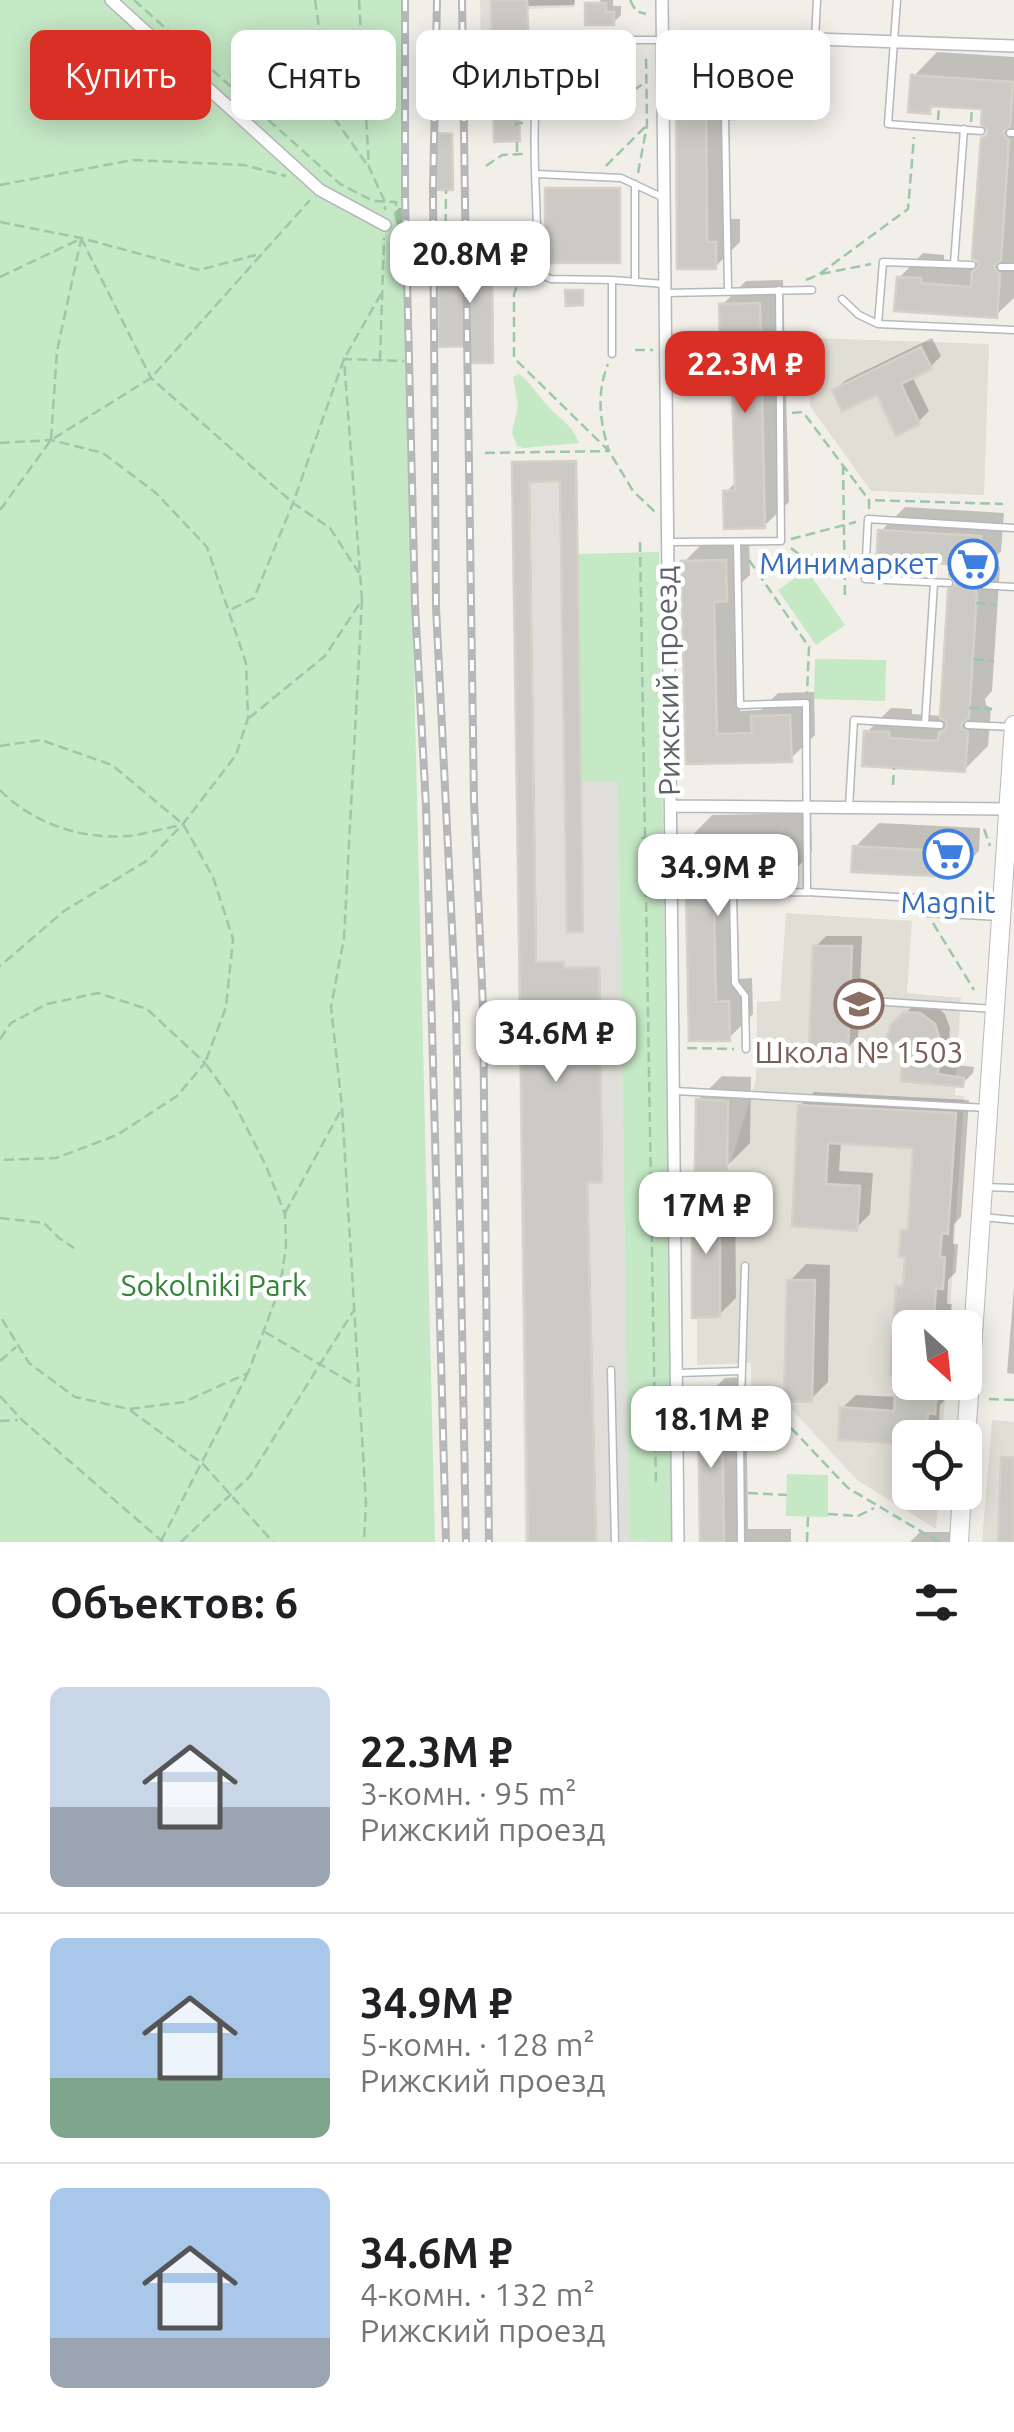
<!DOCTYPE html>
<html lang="ru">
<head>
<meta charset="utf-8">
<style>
  :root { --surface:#fff; --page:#f2f2f2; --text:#202124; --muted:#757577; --line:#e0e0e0; --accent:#d93025 }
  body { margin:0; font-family:Ubuntu,sans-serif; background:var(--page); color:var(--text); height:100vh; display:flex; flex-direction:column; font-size:38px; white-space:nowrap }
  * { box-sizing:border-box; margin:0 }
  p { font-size:32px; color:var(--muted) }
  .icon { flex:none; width:55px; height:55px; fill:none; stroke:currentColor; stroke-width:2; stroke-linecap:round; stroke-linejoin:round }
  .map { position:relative; height:1542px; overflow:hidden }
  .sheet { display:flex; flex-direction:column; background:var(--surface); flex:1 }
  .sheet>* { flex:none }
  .top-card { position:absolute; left:30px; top:30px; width:955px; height:90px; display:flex; gap:20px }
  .needle { width:65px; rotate:153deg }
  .controls { position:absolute; left:892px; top:1310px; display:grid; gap:20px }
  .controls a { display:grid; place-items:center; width:90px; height:90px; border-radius:15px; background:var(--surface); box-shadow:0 5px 25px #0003; font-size:50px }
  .price { position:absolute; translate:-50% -85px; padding:0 22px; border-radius:20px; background:#fff; color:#222; font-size:32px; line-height:65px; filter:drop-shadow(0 2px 5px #0008) }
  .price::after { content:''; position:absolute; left:50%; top:60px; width:30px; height:22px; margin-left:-15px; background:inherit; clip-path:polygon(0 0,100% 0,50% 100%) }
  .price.on { background:var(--accent); color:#fff }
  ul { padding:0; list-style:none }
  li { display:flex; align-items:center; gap:30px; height:250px; padding:0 50px }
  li+li { border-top:2px solid var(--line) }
  li span { display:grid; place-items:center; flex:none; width:280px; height:200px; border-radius:15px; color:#555 }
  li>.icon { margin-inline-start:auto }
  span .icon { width:120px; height:120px; fill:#fffc; stroke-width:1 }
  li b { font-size:42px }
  h2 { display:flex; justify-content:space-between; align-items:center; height:120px; padding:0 50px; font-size:42px }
  .chip { padding:0 35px; border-radius:15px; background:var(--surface); box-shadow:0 5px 25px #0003; font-size:35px; line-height:90px }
  .chip.on { background:var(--accent); color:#fff }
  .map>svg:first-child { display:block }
  .industrial { fill:#e0deda }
  .education { fill:#e1ded6 }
  .green { fill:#c5e8c5 }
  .shadow { fill:#0003 }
  .building { fill:#cccac5; stroke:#d6d1c6; stroke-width:2.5 }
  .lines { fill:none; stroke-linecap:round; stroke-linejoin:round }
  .lane-casing { stroke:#b5b8bc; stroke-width:9 }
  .street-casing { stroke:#b5b8bc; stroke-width:14 }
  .secondary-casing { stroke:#b6babf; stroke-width:20 }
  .path { stroke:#9cc7a9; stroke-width:2.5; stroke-dasharray:10 5; stroke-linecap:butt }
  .lane { stroke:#fff; stroke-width:6 }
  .street { stroke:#fff; stroke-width:11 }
  .secondary { stroke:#fff; stroke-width:18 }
  .rail-casing { stroke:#b6b7b8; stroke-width:8 }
  .rail { stroke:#fff; stroke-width:4; stroke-dasharray:11; stroke-linecap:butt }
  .labels { text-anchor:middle; stroke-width:9; stroke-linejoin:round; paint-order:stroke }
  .shop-label { font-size:30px; fill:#366cbe; stroke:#fff; text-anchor:end }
  .street-label { font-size:30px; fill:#5f6368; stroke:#fff }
  .education-label { font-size:30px; fill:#785e54; stroke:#fff }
  .park-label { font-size:30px; fill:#348238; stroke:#fff }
</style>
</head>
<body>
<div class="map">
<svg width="1014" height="1542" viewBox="0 0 1014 1542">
  <rect width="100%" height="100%" fill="#f1efe8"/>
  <path class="industrial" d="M480,0h95v7l-48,2 3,99 -48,2z
    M576,461l4,320 38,1 11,756 17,1v3h-121l-13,-1080z"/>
  <path class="education" d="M813,338l176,6 -5,151 -113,-4 -61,-85z
    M786,913l126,8 -5,72 54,5 -6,97 9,1 -15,231 -39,1v54l36,1 -4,54 -32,1v54l29,1 -3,36 -79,-49 -73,-79 -33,-1v-37l-54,2v-48h23v-120l36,-117 1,-78 23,-1z
    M992,1420l22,2v120h-32z"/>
  <path class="green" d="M0,0h402l1,220 32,1322h-435z
    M519,374c12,9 18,20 28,31 12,14 26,20 32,38l-55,5 -7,-2 -5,-13 6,-28 -5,-28z
    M659,552l14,990h-27l-1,-3h-16l-11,-757h-38l-3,-228z
    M807,570l38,55 -29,20 -38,-55z
    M815,659l71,1 -1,41 -71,-2z
    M787,1474l41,1v42l-42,-1z"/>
  <path class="shadow" d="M493,0h82l-1,5 -46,1 2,86 -2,11 -9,2v34z
    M601,0h12v6h8v9l-8,8 -16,-19z
    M807,48v28l-24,24 -25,-6h-29l1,125h10v23l-25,25h-35l-1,-194 24,-24z
    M937,52l77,5v241l-18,17 -97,-37 24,-25 21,2v5l42,3 -3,-124 7,-7 -5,-25 -49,-3 -7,7 -16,-34z
    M575,58h32v15l-5,4 -32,-14z
    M620,187v72l-2,1 -70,-71z
    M399,208h6v17l-4,5h-6l2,-4 -3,-13z
    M490,246h17l-1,33 -13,2 1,77 -2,2 -20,-16 -27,-76 2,-2 41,1z
    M783,280l6,222 -25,24 -38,-34 11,-11 -4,-140 -11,-36 24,-24z
    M932,338l9,18 -11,11 -18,9 17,35 -11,11 -40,-30 -43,-2 11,-10z
    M577,460l5,469 -19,-450h-33l7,483 28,-1v7l35,-1 3,211 -15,2 9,361 -67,1 -15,-1079z
    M905,507l99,6 -3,38 -6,7 1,7 4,2 -8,124 -7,8 1,6 5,3 -3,38 -24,24 -97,-38 24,-24 21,1v5l31,2 15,-132 -5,-23 -49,-3 -7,7 -16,-34z
    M749,537l1,38 -13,12 3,124 21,-1 17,-17 36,-1 1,43 -25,24 -102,3 -4,-200 24,-24z
    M811,813l1,39 -24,25 -35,-13h-16l2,115 13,-1 1,36 -24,24 -37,1 -4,-199 24,-25z
    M879,823l101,5 -1,23 -24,24 -100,-28z
    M826,936h36l-4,101 -11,11 -32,-101z
    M917,1002l15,1 13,11 5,14 -2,36 26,3 -1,6 -11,11 -58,-5 2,-34 -13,-20z
    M722,1076l29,1 -1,66 -24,24 -28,-67z
    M814,1092l155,8 -8,117 -7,7 -1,20h5l-2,28 -8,8 -1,24h5l-2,24h-40v54h39l-1,15 -8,8 -2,33h-28v54h19l-2,3 -24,-2 3,-52 -64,-33 14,-13 41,2 2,-110 7,-7 1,-25 -3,-24 7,-7 5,-79 -75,-4 -2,30 34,2 -3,41 -14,14 -61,-5 5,-117z
    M711,1182h24l1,116 -17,17 -24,-117z
    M806,1264l24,1 -2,117 -17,17 -21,-118z
    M1014,1287v87l-7,-1z
    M746,1377l2,152h43v13h-88l-3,-140 25,-24z
    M771,1428l13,1v7l-15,2z
    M920,1532h31v10h-41z"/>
  <path class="building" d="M491,0h36l3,95 -3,13h-8l1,33 -26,1z
    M585,3h21v9h8v13h-29z
    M567,62h36v18h-36z
    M784,71v32h-28v-7l-50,1 1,145h9v27h-39l-1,-197z
    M911,75l102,7 -3,44 -7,6 2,5 4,3 -8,120 -7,6 2,5 4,3 -3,44 -103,-7 3,-34 24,1v5l50,4 1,-15 7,-6 -1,-5 -6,-3 9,-120 5,-2 2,-5 -7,-7 1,-15 -52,-3v8l-22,-2z
    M437,133l15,1 1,56h-16z
    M545,188h75v75h-75z
    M486,246l20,1 -1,36h-13l1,80h-23l-1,-17 -31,1v-62l3,-1v-12h2v-5l43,1z
    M565,290h18v15l-17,1z
    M760,303l5,225 -41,1 -1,-38 12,-1 -4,-147h-11l-1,-39z
    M921,347l11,22 -31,15 19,40 -24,12 -19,-41 -35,16 -10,-21z
    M576,461l7,471h-16l-7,-451 -31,1 7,480h28v6l35,-1 3,215 -15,1 9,359h-68l-16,-1080z
    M878,530l103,6 -3,42 -7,6 1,5 5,3 -8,126 -8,6 1,5 6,3 -3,40 -103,-6 2,-35 25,1v6l49,3 1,-9 5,-1 3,-5 -1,-5 -6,-3 8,-128 8,-6 -1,-5 -6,-3 1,-12 -52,-4v8l-22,-1z
    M726,560l1,41 -13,1 3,132 35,-1 -1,-17 39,-1 2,47 -106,2 -5,-203z
    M788,837l1,42 -39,1v-14l-37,1 3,135 13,-1 1,40h-41l-4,-202z
    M853,846l104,6 -1,25 -105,-5z
    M813,946h39l-4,105 -39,-2z
    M904,1012l16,1 15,11 5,16 -2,34 26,4 -1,9 -62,-6 2,-34 -12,-1 -4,-9 4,-13z
    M696,1099l32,2 -1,69h-32z
    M798,1105l158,8 -8,121 -6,-1 -2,24h5l-2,32 -7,-1 -2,29 5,1 -1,10h-28v54h27l-2,32 -7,-1 -2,25h-16v6l-72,-4 2,-33 54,4 2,-35 -6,-1 6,-89h7l2,-29h-6l2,-27h7l5,-82 -85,-5 -2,41 34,2 -3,45 -65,-5z
    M692,1197h28v120l-28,1z
    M787,1280h28l-3,122 -28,-1z
    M698,1401h24l2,141h-24z
    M1001,1457h13v85h-16z"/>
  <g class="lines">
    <g class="lane-casing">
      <path id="lane" d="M897,0l-9,124 93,7
        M815,39l2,-39
        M661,40h-100l-14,6c-22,65 -8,145 -10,214 1,11 3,15 14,19l61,1 53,4
        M534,106h77
        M1010,133h4
        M537,174l84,4 43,20
        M954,264l10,-135
        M972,265l-89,-3 -5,62 136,6
        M1001,267h13
        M612,280v74
        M635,281v-97
        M728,291l-3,-175 75,-3 1,-73
        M666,293l146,-3
        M842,299l17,16 19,9
        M669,542l112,-1 -2,-251
        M737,542l3,163 66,-2 1,189
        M949,583l-84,-4 3,-60 146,9
        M978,585l36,2
        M925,724l9,-141
        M968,725l45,2
        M849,808l5,-88 86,5
        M856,1000l139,9
        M746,1049l-1,-53 -10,-13 -2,-90 74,-1 109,6 11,15 73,4
        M675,1091l312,17
        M984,1187l30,1
        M675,1189h31
        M982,1217l32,3
        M611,1370l4,172
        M678,1373l63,-2
        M741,1542l-1,-107 5,-169"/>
    </g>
    <g class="street-casing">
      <path id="street" d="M111,0l209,190 65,35
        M662,0l16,1542
        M662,40l153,-1 199,7
        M671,806l337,3"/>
    </g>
    <g class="secondary-casing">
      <path id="secondary" d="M965,1454l49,-729
        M959,1542l3,-50"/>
    </g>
    <path class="path" d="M134,0l206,184 33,17 23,1v19
      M315,0l17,115 36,51
      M359,0l10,167 16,35v8
      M630,0l6,11 10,3
      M621,99l26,-18
      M938,120l1,-13
      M971,122l1,-13
      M516,126v-3h11
      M517,142v12
      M486,166l16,-11 22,-1
      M606,166l40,-40
      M638,173l9,-48 -1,-69
      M0,185l133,-25 111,5 42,11
      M0,222l81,16 118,32 57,-15
      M81,238l70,140 142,125 37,25 29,45
      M396,243v-14
      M485,243h44
      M519,243v38l-5,13v64l95,93 24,40 22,21
      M821,274l50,-10
      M0,277l80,-38
      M507,280l1,-19
      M806,280l12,-5 90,-66 6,-72
      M445,284l1,-94
      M481,285v-10l5,-1v11
      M483,285v-25h43
      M635,350h18
      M380,360l4,-122
      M792,413l11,-1 66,88
      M51,439l6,-88 24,-111
      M0,443l51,-3 52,13 53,40 51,54 39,116 2,55 -12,37 -53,69 -35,36 -84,51 -64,55
      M485,453l124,-2c-9,-29 -13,-57 -1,-87
      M843,465l2,133
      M869,509v-9l134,4
      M0,510l51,-70 100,-62 159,-178
      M791,539l65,-17
      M640,542l16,943
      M791,548l9,7 55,3
      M749,560l60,87 -2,47
      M362,600l-18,338 -13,69 11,100 24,396 -2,39
      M976,603l21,2
      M232,609l22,-11 39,-95 51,-144 38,-67
      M973,659l21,2
      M969,708l23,1
      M249,718l76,-62 37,-56 -18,-241 60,2
      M0,746l41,-6 71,25 71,59 30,53 20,62 -7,68 -21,56 29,40 32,63 19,48 1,32 -6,41 -32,86 -64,29 -55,7 -54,-12 -46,-34 -29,-47
      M893,785l1,-17
      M0,790c34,35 88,52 136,45 15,-3 30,-7 46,-10
      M984,829l6,17
      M641,838l18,-1
      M980,898h9
      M933,923l41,67
      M0,1039l11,-16 36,-19 51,-11 49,16 58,54 -28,33 -60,39 -61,23 -56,2
      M687,1048l47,1
      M285,1213l56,-103
      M0,1218l44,5 15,15 15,10
      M265,1332l92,54
      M0,1361l16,-14
      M0,1396l22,24 141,122
      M989,1399l25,1
      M130,1410l72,53 71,79
      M749,1411l43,18 56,59 91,54
      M0,1421l18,-1
      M748,1493l39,2
      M828,1514l30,2 16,-8
      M161,1541l86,-166
      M181,1542l69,-66 104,-166
      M807,1542l1,-26"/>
    <use href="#lane" class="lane"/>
    <use href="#street" class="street"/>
    <use href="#secondary" class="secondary"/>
    <g class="rail-casing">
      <path id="rail" d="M405,0v196l10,409 11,201 20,736
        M437,0l-4,191 3,416 20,401 10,534
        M462,0l12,801 9,207 6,534"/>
    </g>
    <use href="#rail" class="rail"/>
  </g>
  <defs>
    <g id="supermarket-ring" transform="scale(2.5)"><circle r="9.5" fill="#fff" stroke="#3f7fe0" stroke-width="1.5"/><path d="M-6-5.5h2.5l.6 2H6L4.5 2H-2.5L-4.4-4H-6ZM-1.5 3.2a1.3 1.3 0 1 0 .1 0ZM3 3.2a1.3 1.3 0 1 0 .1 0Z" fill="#3f7fe0"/></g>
    <g id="school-ring" transform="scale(2.5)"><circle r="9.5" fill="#fff" stroke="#8d6e63" stroke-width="1.5"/><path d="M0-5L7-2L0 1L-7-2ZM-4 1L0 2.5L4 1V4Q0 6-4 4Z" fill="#8d6e63"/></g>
  </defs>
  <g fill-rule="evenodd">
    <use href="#supermarket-ring" x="973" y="564"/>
    <use href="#supermarket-ring" x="948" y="854"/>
    <use href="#school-ring" x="859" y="1004"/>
  </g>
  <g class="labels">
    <g class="shop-label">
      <text x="938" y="574">Минимаркет</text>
      <text x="948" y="913" text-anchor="middle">Magnit</text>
    </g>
    <g class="street-label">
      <text transform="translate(668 681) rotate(-91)" y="10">Рижский проезд</text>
    </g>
    <g class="education-label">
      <text x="859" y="1063">Школа № 1503</text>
    </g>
    <g class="park-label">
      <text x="214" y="1296">Sokolniki Park</text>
    </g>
  </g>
</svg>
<div class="controls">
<a><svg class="needle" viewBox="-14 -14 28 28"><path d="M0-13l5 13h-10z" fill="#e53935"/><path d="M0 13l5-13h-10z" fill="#757577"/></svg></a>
<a><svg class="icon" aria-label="locate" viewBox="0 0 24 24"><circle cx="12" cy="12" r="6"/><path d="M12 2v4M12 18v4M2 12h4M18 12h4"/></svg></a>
</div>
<b class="price" style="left:470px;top:306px">20.8M ₽</b>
<b class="price on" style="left:745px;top:416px">22.3M ₽</b>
<b class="price" style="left:718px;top:919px">34.9M ₽</b>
<b class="price" style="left:556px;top:1085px">34.6M ₽</b>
<b class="price" style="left:706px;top:1257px">17M ₽</b>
<b class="price" style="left:711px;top:1471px">18.1M ₽</b>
<div class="top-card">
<a class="chip on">Купить</a>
<a class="chip">Снять</a>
<a class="chip">Фильтры</a>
<a class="chip">Новое</a>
</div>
</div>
<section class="sheet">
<h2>Объектов: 6<svg class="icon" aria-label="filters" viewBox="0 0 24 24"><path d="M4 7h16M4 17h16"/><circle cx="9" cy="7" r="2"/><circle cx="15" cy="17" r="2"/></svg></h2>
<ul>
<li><span style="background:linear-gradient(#c9d6e8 60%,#9aa5b1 0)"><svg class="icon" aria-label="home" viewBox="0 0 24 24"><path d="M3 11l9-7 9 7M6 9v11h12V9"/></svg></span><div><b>22.3M ₽</b><p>3-комн. · 95 m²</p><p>Рижский проезд</p></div></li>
<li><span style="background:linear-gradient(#a9c7e8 70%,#7fa58c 0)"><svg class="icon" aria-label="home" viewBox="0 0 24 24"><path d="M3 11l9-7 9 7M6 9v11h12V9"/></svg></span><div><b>34.9M ₽</b><p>5-комн. · 128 m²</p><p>Рижский проезд</p></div></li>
<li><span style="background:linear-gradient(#a9c7e8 75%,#9aa5b1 0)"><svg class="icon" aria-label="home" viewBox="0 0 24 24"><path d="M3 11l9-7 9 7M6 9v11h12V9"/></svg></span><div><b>34.6M ₽</b><p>4-комн. · 132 m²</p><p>Рижский проезд</p></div></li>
</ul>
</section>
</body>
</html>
